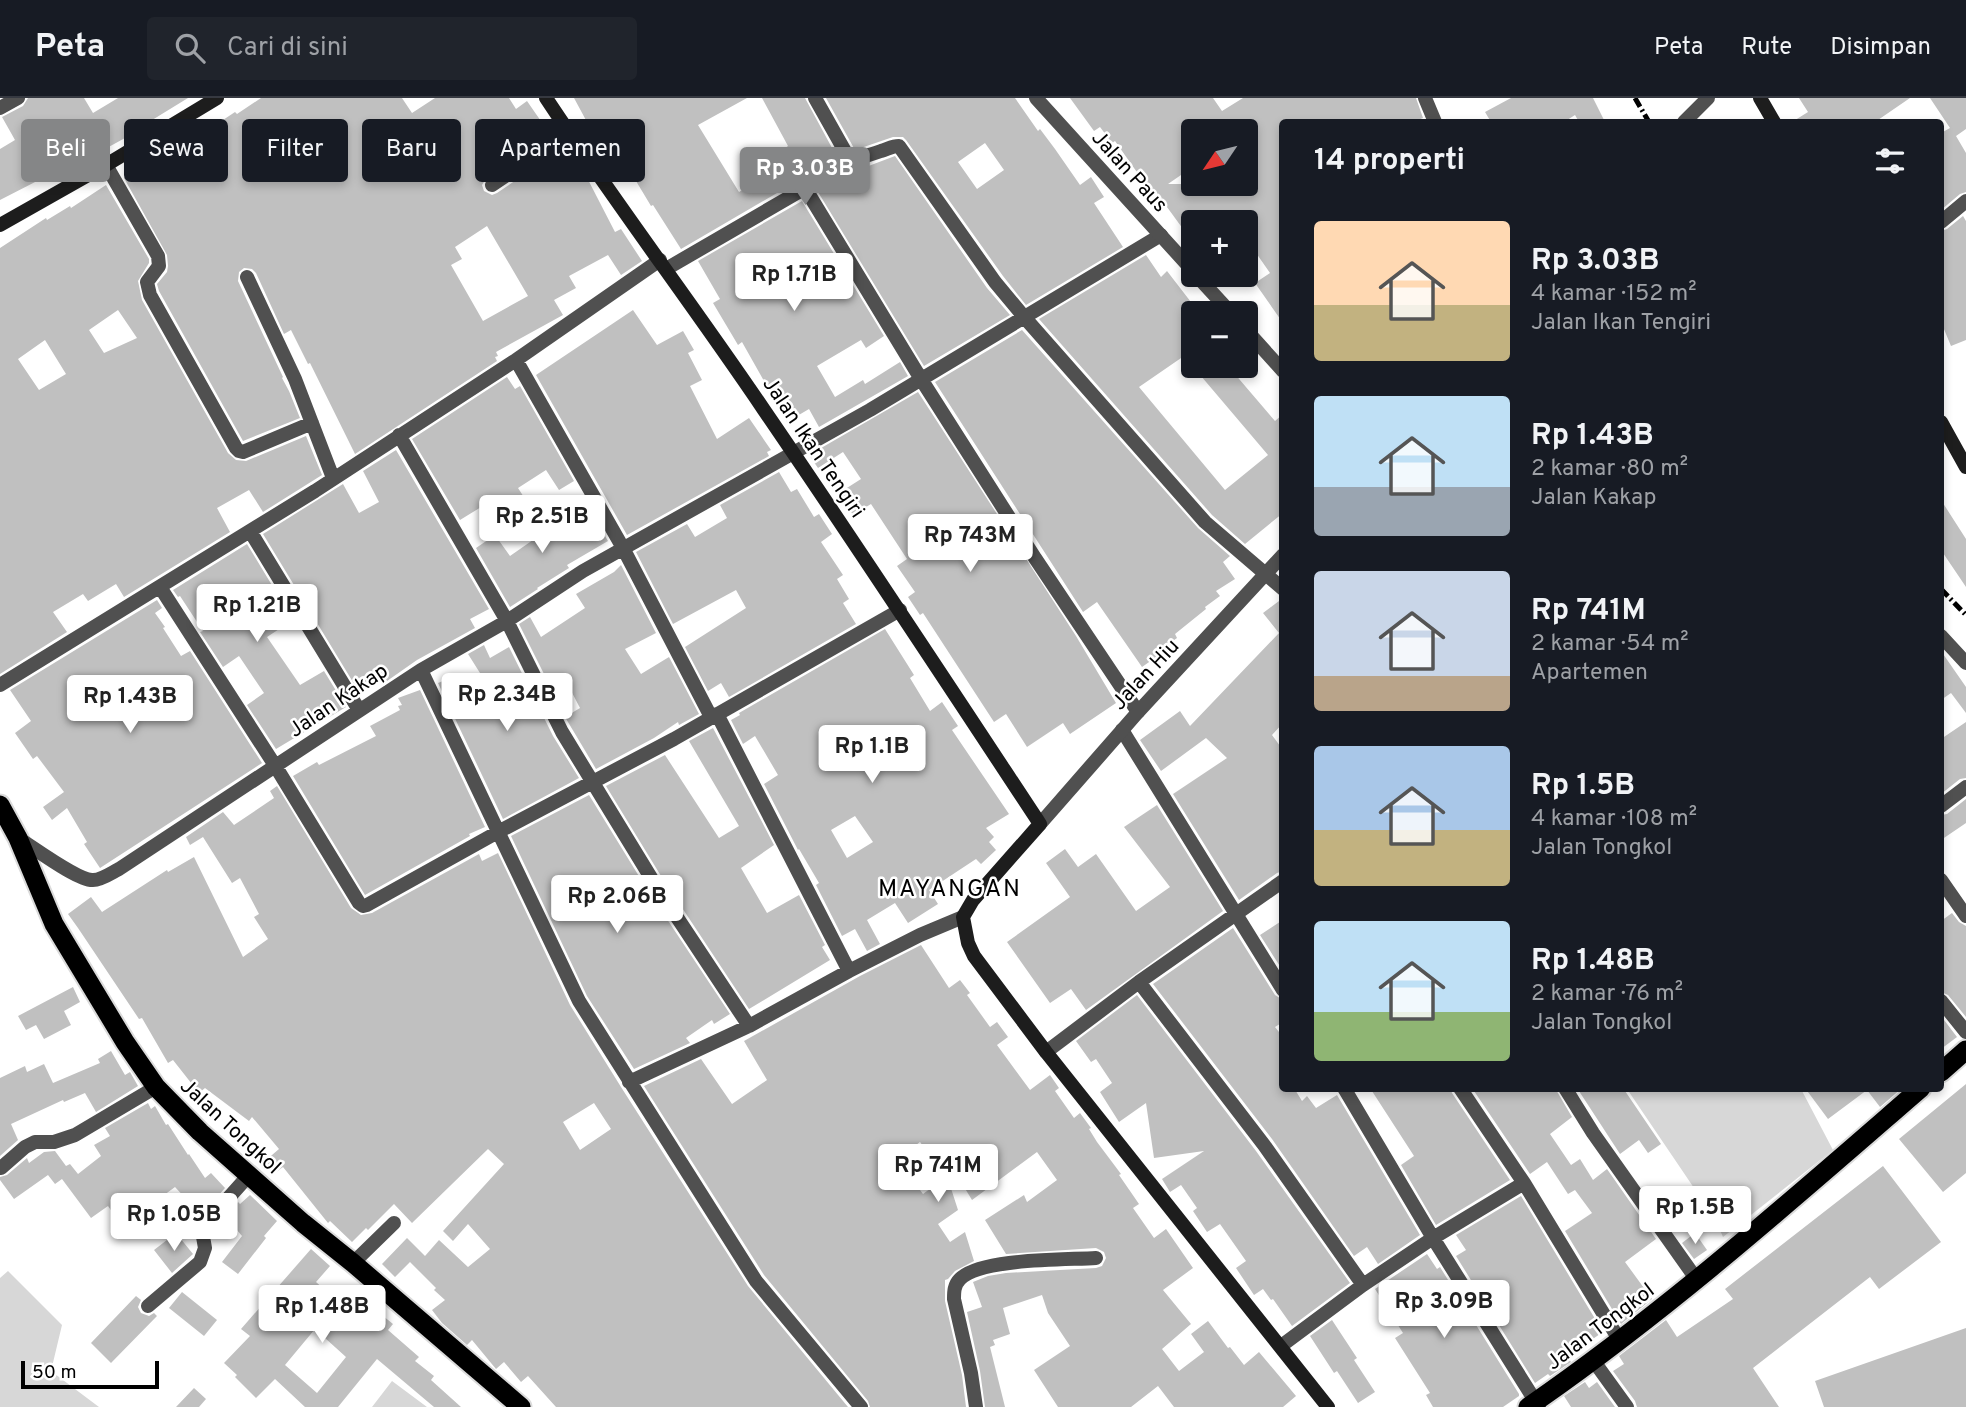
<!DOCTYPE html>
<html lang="id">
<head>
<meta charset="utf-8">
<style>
  :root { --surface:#171b24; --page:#20242c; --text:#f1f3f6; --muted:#9ea1a6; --line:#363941; --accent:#858687 }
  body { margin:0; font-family:Overpass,sans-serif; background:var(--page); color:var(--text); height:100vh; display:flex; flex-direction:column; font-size:26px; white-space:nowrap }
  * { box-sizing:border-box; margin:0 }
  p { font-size:23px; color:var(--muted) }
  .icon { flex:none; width:38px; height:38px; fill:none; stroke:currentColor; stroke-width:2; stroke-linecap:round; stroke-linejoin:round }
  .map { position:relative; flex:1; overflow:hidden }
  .panel { position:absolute; left:1279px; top:21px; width:665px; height:973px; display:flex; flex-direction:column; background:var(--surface); border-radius:7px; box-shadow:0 4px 10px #0003 }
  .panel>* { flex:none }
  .guide { position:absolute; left:21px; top:21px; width:665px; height:63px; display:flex; gap:14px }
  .needle { width:46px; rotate:235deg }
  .controls { position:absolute; left:1181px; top:21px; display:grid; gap:14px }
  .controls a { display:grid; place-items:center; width:77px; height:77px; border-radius:7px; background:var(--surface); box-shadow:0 4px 10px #0003; font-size:35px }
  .scale { position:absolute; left:21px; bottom:18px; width:138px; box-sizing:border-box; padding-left:7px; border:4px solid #000; border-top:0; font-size:19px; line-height:24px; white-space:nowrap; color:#000; -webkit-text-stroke:5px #fff; paint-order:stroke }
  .price { position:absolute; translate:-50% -60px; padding:0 16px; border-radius:7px; background:#fff; color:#222; font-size:23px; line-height:46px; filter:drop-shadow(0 2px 4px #0008) }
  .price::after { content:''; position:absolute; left:50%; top:42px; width:21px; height:16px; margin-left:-10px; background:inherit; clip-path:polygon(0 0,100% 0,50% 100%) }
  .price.selected { background:var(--accent); color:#fff }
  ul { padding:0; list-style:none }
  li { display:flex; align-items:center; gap:21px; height:175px; padding:0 35px }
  li span { display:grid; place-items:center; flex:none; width:196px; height:140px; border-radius:7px; color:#555 }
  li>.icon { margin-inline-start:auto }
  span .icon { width:84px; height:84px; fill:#fffc; stroke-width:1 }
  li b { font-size:30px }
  h2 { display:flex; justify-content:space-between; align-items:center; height:84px; padding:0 35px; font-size:30px }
  .pill { padding:0 24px; border-radius:7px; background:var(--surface); box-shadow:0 4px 10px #0003; font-size:24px; line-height:63px }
  .pill.selected { background:var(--accent); color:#fff }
  header { display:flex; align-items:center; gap:42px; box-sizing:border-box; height:98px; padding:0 35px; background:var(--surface); border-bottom:2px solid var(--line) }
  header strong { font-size:33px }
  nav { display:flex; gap:38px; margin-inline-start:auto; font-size:24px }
  .search { width:490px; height:63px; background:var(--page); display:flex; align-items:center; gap:18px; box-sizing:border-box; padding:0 24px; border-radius:7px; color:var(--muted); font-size:26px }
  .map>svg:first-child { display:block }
  .green { fill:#d7d7d7 }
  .building { fill:#c0c0c0; fill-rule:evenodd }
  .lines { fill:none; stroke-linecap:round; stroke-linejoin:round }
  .minor-tunnel { stroke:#d9d9d9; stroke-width:14; stroke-dasharray:14 7; stroke-linecap:butt }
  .trunk-casing { stroke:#dbdbdb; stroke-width:23 }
  .minor { stroke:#505050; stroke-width:14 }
  .tertiary { stroke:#505050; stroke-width:14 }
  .secondary { stroke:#1d1d1d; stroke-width:14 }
  .trunk { stroke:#000; stroke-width:19 }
  .rail { stroke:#000; stroke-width:5; stroke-dasharray:10 3.5 2 3.5; stroke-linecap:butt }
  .labels { text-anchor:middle; stroke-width:5; stroke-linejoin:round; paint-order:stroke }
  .street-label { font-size:21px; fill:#000; stroke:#fff }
  .quarter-label { font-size:24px; letter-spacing:2px; fill:#000; stroke:#fff }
</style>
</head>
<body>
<header>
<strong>Peta</strong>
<div class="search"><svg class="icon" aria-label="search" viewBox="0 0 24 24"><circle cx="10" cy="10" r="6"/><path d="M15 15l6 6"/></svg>Cari di sini</div>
<nav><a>Peta</a><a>Rute</a><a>Disimpan</a></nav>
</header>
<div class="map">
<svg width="1966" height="1309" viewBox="0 0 1966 1309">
  <rect width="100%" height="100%" fill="#fff"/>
  <path class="green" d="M1627,991h174l32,61 -110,87 -8,-18z
    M8,1173l54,54 -11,46 48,36h-99v-129z
    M392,1283l35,26h-55z"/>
  <path class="building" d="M28,0h56l9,15 25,-15h70l-44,27 2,3 -20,11 -1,-1 -40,22 -2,-3 -43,25 -1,-2 -39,20v-51l15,-9 -13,-23 21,-11z
    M261,0h141l10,15 23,-15h74l7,11 11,-8 18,26 3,-2 5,7 -66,45 -5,8 2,6 8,4 5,-2 50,-34 13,22 22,-13 33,64 6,-3 21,32 -21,14 -13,-20 -39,21 7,12 -22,12 9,15 -67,37 2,4 -3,1 2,4 -142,93 -45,-91 -2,1 -17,-34 -7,4 -28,-61 -4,-4 -8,-1 -5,4 -1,9 45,96 -1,1 7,13 11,27 -57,23 -84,-150 -2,-7 10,-12 1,-6 -1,-11 -43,-77 36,-22 2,3 24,-15 -2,-4 22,-13 2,3 27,-18 2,2zM487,128l41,70 -45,25 -32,-56 11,-6 -7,-12z
    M574,0h173l-49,27 41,67 52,-31 -7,-12 4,-3 -26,-48h43l33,61 -2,5 4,7 10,2 45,-17 92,132 23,27 -86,51 -106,-174 5,-5 1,-5 -2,-4 -7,-5 -14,6 -120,70 -28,-44 -2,1 -39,-65 -11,7z
    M826,0h189l23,33 2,-2 15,20 25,36 11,-8 13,20 -10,6 29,44 -97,58 -23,-29 -97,-136 -3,-3h-10l-38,13zM985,45l19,27 -27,19 -19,-27z
    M1070,0h143l9,13 21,-13h173l7,20 -10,4h-130v201l-28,-40 15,-10 -16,-23 -8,5v-33h-52v22l-38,-52 -3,3 -38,-54 -3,2 -12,-16 -6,4zM1194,33h52v53h-78l26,-18z
    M1511,0h82l12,24h-26l-4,-7 -11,7h-73l-6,-10z
    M1799,0h111l-35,24h-83l16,-10z
    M1930,0h36v31l-10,7 10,17v39l-6,2 -19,16v-77l9,-5z
    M106,87l43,74v4l-11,18 4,19 86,153 8,7 10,1 60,-25 16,39 -59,37 -14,-22 -32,18 13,24 -106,65 -8,-13 -28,17 -5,-7 -30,18 14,20 -67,42v-426l46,-30 1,2 23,-14 1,2zM118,212l19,28 -33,15 -15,-23zM45,242l21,34 -27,16 -21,-31z
    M802,103l82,135 -18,12 -5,-8 -44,26 18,31 28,-17 2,4 35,-22 8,14 -89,51 -10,-18 -22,13 -45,-80 -4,3 -25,-42 7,-4 -22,-38z
    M1963,118l3,5v119l-15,6 -10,-24v-91l6,-2z
    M1146,157l15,22 6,-6 27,35v60h34l47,55 8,-7v99l-38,31 -33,-29 -173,-196zM1184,258l84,99 -43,35 -86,-103z
    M633,212l24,35 26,-14 11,19 -6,3 14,27 -12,6 27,53 32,-21 22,32 -4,2 2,4 -142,79 -91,-160z
    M1022,232l176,198 32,28 -7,6 12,17 -19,12 4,5 -15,11 1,2 -31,25 2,4 -17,12 2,3 -20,14 -45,-65 -14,10 -148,-230z
    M507,279l8,12 5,-3 54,95 -15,9 -13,-20 -28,18 13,20 -30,20 -15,-24 -26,16 -48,-81z
    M918,294l158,244 40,67 -46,31 -7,-11 -36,24 -21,-33 -12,8 -71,-109 -3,2 -12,-18 7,-5 -18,-26 10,-7 -36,-55 -18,11 -14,-22 22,-14 -18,-27 -25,16 -9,-13z
    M396,352l93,159 -19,10 5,9 -58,32 -30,21 -3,-4 -25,15 -96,-158 80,-50 16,29 20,-11 -16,-31z
    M779,374l12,20 6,-3 17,28 5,-3 13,20 -11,8 22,33 -6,4 12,20 -6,4 13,21 -127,73 -8,-14 -13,8 -23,-44 61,-39 -10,-18 -63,34 -37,-72 51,-28 8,13 32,-19 -7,-13z
    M1941,402l25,39v48l-25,-37z
    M586,405l22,38 -41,24 2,3 -32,20 1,1 -28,18 -34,-59 19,-13 15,21z
    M247,446l46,76 -26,17 33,48 24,-14 22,36 -70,42 -29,-44 17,-12 -25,-37 -16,11 -23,-35 3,-1 -23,-35 -2,1 -5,-7z
    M621,467l35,68 -31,16 16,25 28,-17 30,57 -20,11 -1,-3 -24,16 -58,31 -31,-52 15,-9 -13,-25 -15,7 -33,-66 11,-7 11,20 44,-29 -9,-14 38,-22z
    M1283,500v125l-11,12 11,15v121l-6,2 -38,27 -66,-106 54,-36 -21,-20 -45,33 -21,-31 40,-29 10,15 89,-93 -16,-20z
    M157,502l5,8 -7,5 10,14 -2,1 18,28 9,-5 72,112 -162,105 -16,-24 3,-2 -20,-34 -15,12 -9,-13 21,-15 -27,-36 -4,3 -18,-26 16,-12 -21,-31z
    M885,531l29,46 -4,3 20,33 12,-9 16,24 -6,4 57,84 -23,14 8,9 -5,5 7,8 -15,14 -5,-5 -47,31 9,14 -30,19 -13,-20 -28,17 13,24 -13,7 -12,-22 -13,7 -26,-51 3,-2 -20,-34 -1,1 -34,-66 14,-9 -23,-39 -12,8 -12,-24 9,-5 -1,-2zM855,718l18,26 -26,16 -16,-28z
    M484,547l6,13 19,-11 44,89 26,42 -76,41 -65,-136 10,-4 3,6 29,-12 -12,-19z
    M1941,553l25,36v26l-15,-20 -10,7z
    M420,592l65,137 -16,7 1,2 -105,59 -72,-119 24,-14 2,3 57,-29 -6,-10 30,-16 -2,-4 4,-1 -4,-7z
    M1966,624v56l-6,1 -19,15v-55z
    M713,630l61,117 -33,23 26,45 32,-18 26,50 -3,2 8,13 -81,49 -88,-133 -55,-90 59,-31 54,83 20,-12 -50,-85z
    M277,688l74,122 10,7 11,-2 107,-59 3,7 16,-8 72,152 51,82 127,199 100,121h-292l-28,-31 -7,6 -17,-20 -8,7 -24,-29 -5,5 -25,-22 -10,-13 13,-10 -11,-10 2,-2 -26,-26 -15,15 -13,-13 25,-26 18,18 14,-16 29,27 22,-18 -22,-25 -15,17 -10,-10 61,-67 -16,-15 -76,74 -18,-19 -26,26 -2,-2 -14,14 -22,-21 -2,2 -45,-56 -8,6 -10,-12 14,-12 -27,-32 -3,4 -44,-33 -6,5 -26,-33 -5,3 -26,-45 -3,1 -61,-91 -10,-14 23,-17 11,15 65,-42 1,2 26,-15 49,100 25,-18 -14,-22 5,-3 -19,-36 -8,5 -29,-46 -13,8 -4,-8 37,-25 11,13 40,-27 -4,-7zM594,1005l17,26 -31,21 -17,-28z
    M589,697l56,91 85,128 -16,10 -2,-4 -26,18 4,5 -56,26 -47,-73 -76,-160z
    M1966,701v24l-25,17v-25l6,-1z
    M1157,707l66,106 -137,99 -15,-21 -21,14 -43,-61 63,-45 -24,-34 19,-14 13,18 18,-13 40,57 34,-24 -46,-60z
    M1952,815l7,9 7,4v91l-18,-22 -7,-3v-71z
    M1283,822v51l-23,-36z
    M1233,830l42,67 8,5v22l-8,5 8,10v51h11l8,13 5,-5 9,12 21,-13 83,140 -42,29 -11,-17 -13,9 -82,-117 -119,-155z
    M921,847l28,43 11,-8 10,13 -3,2 23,32 7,-5 11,15 -11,8 33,45 20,-15 9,13 -4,3 19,27 6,-5 11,15 -2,1 8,13 24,32 -2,1 20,29 -6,4 21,30 12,-9 27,39 -30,22 28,34 -29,25 17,22 25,-19 -13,-18 17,-13 20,27 2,-1 14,18 15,-13 37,44 -13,11h-109l-16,-21 -27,21h-73l-24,-37 36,-24 -22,-33 -6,-18 -39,13 7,26 -17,6 2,5 -5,2 15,60h-20l-5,-36 -13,-59 15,-5 -9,-25 15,-6 18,-3 90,-5 6,-2 4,-8 -2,-6 -8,-4 -90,6 -21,-34 39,-25 3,7 30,-22 -20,-28 -65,48 -28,-46 -11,5 -13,-17 -23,17 26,35 24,-18 11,34 -20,14 12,18 15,-10 9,29 -19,10 -7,8 -3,1v21l17,74 4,32h-96l-2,-6 -104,-126 -120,-189 57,-27 31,45 35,-24 -23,-39 116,-65z
    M73,889l7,15 -16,9 7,14 -27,14 -8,-14 -10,5 -8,-14z
    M1137,897l119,156 94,132 -58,43 -19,-27 -2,1 -8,-11 -9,6 -18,-27 10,-7 -26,-37 -13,8 -14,-21 4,-3 -16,-23 -11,7 -8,-13 42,-28 -50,7 -8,-55 -27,19 -19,-30 12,-9 -16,-24 -5,3 -15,-21z
    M1941,918l16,21 -16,12z
    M111,953l14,24 5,-3 8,14 -42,26 -11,-19 -21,9 -1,-2 -52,24 7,16 -18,16v-78l25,-12 2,6 17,-8 9,19 47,-20 -2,-4z
    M1966,986v89l-23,19 -44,-53z
    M1370,990h80l2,5 58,87 -74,45 -35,-60 13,-9z
    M1472,990h83l17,29 -22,17 21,31 9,-6 13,21 14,-11 49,70 -31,23 27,37 -31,25 -56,-93 27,-18 -17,-23 -7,4 -21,-32 -17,12z
    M1577,990h46l38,56 -13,9 -9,-13 -19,14z
    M1805,990h97l-22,19 -13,-17 -39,29z
    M148,1005l3,6 4,-3 11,19 2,-1 20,31 1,-1 16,24 6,-5 14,15 -24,27 -26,-28 -53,39 -14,-20 -17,12 -29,-39 -7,5 -7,-9 -34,24 -14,-19v-3l7,-2 20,-17 2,5 15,-11 11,-1 11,15 4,-2 8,10 23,-18 -7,-11 16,-9 -5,-8z
    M1883,1068l58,76 -62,47 -9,-12 -117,91 26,39h-142l-2,-6 -22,-30 11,-7 -5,-8 47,-36 11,17 56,-38 -8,-10z
    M250,1097l27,26 -13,15 2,2 -28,36 -16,-12 20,-26 -17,-20 13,-14 2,2z
    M1521,1098l82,136 -31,21 2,2 -5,4 2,3 -21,14 -2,-2 -13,9 -79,-127 10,-6 -10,-15z
    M1729,1105l8,12 -14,10 -8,-12z
    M176,1135l17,21 -21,19 -18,-23z
    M1695,1135l12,17 -13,9 -12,-16z
    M311,1151l19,17 -14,16 27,24 5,-6 12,11 7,-8 26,21 -5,6 31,27 -4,4 19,15 -3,4 30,27h-27l-57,-48 -39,48h-33l-30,-28 -19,19 -21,-21 2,-2 -13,-12 26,-27 -9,-7zM315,1231l31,28 -29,36 -32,-28z
    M1427,1156l10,15 3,-2 79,127v2l-16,11h-70l-7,-12 4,-2 -35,-55 8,-5 -28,-44z
    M182,1194l35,28 -13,16 -35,-28z
    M136,1198l5,4 -3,7 3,6 8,3 5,-3 3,3 -46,47 -20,-20z
    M1332,1222l25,38 -3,2 21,32 -17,11 -21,-32 -3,2 -24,-37z
    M1966,1230v79h-142l-9,-26z
    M1585,1284l4,6 8,-6 18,25h-44l-7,-11z
    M194,1290l12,11 -7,8h-23z"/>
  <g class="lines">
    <path class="minor-tunnel" d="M814,85l32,-19"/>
    <g class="trunk-casing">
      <path id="trunk" d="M0,707l18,33 36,86 71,118 31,45 44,45 103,91 50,40 168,144
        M1941,974l25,-22
        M1528,1309c139,-96 265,-208 393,-319"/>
    </g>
    <path class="minor" d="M815,0l36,64
      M1425,0l10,24
      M0,10l18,-10
      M846,66c14,-7 21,-8 35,-13 7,-2 11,-5 18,-5l96,136 30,36 180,204 78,67
      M106,67l52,91 1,10 -12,16 3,13 86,153 3,3 4,1 69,-29
      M492,87l77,-52
      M805,90l116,191 114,179 103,154
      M1941,124l25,-21
      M666,171l148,-86
      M247,179l48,102 38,99
      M516,262l107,188 88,169
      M399,337l108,186 55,111 91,149 96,145
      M250,433l109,179
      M160,489l116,180 83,136 4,3 4,-1 131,-73 176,-93 226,-129
      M1941,538l25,27
      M421,572l158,331 177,280 105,126
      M0,587l315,-194 201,-131 144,-100
      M717,616l132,257
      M1122,632l161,260
      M1941,708l25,-19
      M18,740c15,9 60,43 75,42 9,0 18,-7 26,-11l302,-199 86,-49 76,-50 287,-161 291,-175
      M1941,782l25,36
      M1139,884l125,163 99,140
      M1941,903l25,31
      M1046,954l93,-70 144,-101
      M629,984l120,-56 100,-55 71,-36 43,-18
      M1344,990l89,150 106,169
      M1460,990l64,95 96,158
      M1565,990l28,45 104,147
      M1,1070l24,-21 10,-5h19l21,-7 81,-48
      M353,1165l41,-40
      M148,1208l52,-44 5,-14 -3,-17 5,-9 42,-47
      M1281,1248l82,-61 70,-47 91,-55
      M1593,1262l34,47
      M976,1309l-5,-34 -17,-74c0,-7 0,-14 6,-20 21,-21 105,-19 136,-21"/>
    <path class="tertiary" d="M1036,0l158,174
      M1684,24l24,-24
      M1196,177l35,38
      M1246,232l37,41
      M1040,726l98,-112 145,-157"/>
    <path class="secondary" d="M546,0c70,106 147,207 218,312 94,137 185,276 276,414l-67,76 -10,17 5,26 6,13 72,96 282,355
      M1760,0l14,24
      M0,127l106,-60 111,-67
      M1941,324l25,45"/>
    <use href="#trunk" class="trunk"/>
    <path class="rail" d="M1635,0l14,24
      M1941,491l25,26"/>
  </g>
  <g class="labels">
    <g class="street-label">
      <text transform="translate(1130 73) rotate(48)" y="7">Jalan Paus</text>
      <text transform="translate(814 349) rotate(56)" y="7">Jalan Ikan Tengiri</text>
      <text transform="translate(1145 576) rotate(-47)" y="7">Jalan Hiu</text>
      <text transform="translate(338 602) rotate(-34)" y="7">Jalan Kakap</text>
      <text transform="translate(231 1028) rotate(43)" y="7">Jalan Tongkol</text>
      <text transform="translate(1600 1228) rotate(-37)" y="7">Jalan Tongkol</text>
    </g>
    <g class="quarter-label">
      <text x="950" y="798">MAYANGAN</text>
    </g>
  </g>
</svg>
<div class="controls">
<a><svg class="needle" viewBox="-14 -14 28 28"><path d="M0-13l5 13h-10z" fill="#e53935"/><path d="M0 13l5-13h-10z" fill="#9ea1a6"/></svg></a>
<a>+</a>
<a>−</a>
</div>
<div class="scale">50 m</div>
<b class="price selected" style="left:805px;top:109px">Rp 3.03B</b>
<b class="price" style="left:794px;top:215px">Rp 1.71B</b>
<b class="price" style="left:542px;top:457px">Rp 2.51B</b>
<b class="price" style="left:970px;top:476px">Rp 743M</b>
<b class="price" style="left:257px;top:546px">Rp 1.21B</b>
<b class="price" style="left:507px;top:635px">Rp 2.34B</b>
<b class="price" style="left:130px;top:637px">Rp 1.43B</b>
<b class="price" style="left:872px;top:687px">Rp 1.1B</b>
<b class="price" style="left:617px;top:837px">Rp 2.06B</b>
<b class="price" style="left:938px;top:1106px">Rp 741M</b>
<b class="price" style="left:1695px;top:1148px">Rp 1.5B</b>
<b class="price" style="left:174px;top:1155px">Rp 1.05B</b>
<b class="price" style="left:1444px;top:1242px">Rp 3.09B</b>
<b class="price" style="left:322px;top:1247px">Rp 1.48B</b>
<div class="guide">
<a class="pill selected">Beli</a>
<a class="pill">Sewa</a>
<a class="pill">Filter</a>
<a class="pill">Baru</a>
<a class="pill">Apartemen</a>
</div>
<section class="panel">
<h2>14 properti<svg class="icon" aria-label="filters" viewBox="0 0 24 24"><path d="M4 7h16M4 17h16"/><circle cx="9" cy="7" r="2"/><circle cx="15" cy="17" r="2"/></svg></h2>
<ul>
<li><span style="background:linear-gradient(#ffd9b3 60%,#c2b280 0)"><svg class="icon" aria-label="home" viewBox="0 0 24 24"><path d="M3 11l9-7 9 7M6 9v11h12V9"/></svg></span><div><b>Rp 3.03B</b><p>4 kamar · 152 m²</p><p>Jalan Ikan Tengiri</p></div></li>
<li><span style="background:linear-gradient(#bfe0f5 65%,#9aa5b1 0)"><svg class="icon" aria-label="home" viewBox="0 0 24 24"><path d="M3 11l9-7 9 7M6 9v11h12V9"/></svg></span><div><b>Rp 1.43B</b><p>2 kamar · 80 m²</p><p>Jalan Kakap</p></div></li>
<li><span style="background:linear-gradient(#c9d6e8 75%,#b9a48a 0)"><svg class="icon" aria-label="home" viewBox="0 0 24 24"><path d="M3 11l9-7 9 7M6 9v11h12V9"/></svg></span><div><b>Rp 741M</b><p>2 kamar · 54 m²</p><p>Apartemen</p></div></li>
<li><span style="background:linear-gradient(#a9c7e8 60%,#c2b280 0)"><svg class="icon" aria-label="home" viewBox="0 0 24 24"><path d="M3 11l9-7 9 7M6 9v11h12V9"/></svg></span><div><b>Rp 1.5B</b><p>4 kamar · 108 m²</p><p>Jalan Tongkol</p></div></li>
<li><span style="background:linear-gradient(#bfe0f5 65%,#8fb573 0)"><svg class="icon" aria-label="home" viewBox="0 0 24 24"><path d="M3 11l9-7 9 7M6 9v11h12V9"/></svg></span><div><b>Rp 1.48B</b><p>2 kamar · 76 m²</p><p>Jalan Tongkol</p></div></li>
</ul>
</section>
</div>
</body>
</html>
